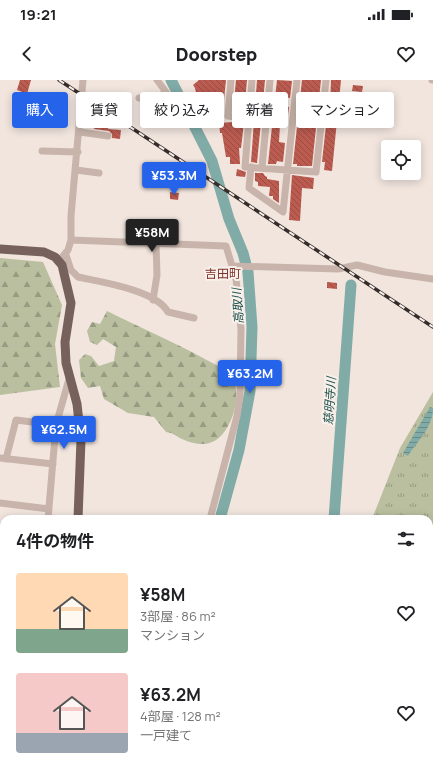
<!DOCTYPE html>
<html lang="ja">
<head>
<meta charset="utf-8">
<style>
  :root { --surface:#fff; --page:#f6f6f6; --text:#202124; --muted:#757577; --accent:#2563eb }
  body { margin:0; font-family:Manrope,"Noto Sans JP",sans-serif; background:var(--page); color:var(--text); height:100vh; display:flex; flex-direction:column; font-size:15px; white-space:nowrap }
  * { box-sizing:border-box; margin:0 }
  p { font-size:13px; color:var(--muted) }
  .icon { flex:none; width:22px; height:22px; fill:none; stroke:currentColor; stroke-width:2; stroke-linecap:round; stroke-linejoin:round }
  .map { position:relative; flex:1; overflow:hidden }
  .sheet { position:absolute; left:0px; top:435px; width:433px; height:256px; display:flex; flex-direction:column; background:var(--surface); border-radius:12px 12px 0 0; box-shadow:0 2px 10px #0003 }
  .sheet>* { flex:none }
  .guide { position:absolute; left:12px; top:12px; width:409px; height:36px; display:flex; gap:8px }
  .fabs { position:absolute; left:381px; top:60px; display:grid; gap:8px }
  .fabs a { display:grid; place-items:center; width:40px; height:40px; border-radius:4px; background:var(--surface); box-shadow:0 2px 10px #0003; font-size:20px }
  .price { position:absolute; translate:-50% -34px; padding:0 9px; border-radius:4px; background:var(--accent); color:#fff; font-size:13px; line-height:26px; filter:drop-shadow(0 1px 2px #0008) }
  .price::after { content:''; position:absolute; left:50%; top:24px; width:12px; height:9px; margin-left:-6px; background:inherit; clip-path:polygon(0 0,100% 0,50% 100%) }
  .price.selected { background:#222; color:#fff }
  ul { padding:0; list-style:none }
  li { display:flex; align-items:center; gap:12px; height:100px; padding:0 16px }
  li span { display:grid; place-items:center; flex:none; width:112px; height:80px; border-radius:4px; color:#555 }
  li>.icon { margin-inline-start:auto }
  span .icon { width:48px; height:48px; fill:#fffc; stroke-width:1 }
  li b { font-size:17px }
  h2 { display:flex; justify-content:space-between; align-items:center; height:48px; padding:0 16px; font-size:17px }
  .chip { padding:0 14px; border-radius:4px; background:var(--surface); box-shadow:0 2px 10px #0003; font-size:14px; line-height:36px }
  .chip.selected { background:var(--accent); color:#fff }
  .status { display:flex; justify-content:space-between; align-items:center; height:28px; padding:0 20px; background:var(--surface); direction:ltr }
  .status svg { height:11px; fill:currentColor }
  header { display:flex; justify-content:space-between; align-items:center; height:52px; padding:0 16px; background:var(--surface); font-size:18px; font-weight:800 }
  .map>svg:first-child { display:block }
  .forest { fill:url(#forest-firs) }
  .park { fill:url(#park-tufts) }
  .water { fill:url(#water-rules) }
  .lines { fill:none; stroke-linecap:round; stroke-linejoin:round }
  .river { stroke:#80aba7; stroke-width:11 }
  .building { fill:url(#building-back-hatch) }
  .minor { stroke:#c8b4ab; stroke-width:7 }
  .major { stroke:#77615c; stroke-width:9 }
  .rail-casing { stroke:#362c2a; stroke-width:3.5 }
  .rail { stroke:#f8f0eb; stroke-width:2; stroke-dasharray:6; stroke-linecap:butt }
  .labels { text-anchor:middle; stroke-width:4; stroke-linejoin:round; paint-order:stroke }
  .neighbourhood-label { font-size:12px; fill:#7e3129; stroke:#f8f0eb }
  .water-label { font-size:12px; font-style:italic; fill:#235450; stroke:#f8f0eb }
</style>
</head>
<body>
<div class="status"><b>19:21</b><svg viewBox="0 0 49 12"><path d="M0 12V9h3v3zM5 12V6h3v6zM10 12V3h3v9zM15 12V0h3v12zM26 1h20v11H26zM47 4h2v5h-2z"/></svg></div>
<header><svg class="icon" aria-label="back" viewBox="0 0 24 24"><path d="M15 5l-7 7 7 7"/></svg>Doorstep<svg class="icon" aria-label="heart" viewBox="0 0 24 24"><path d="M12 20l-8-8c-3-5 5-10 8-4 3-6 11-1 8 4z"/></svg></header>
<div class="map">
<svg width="433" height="691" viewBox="0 0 433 691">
  <defs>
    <pattern id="forest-firs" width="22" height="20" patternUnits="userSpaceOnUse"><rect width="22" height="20" fill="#b9bf9f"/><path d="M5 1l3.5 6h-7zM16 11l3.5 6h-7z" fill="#979b82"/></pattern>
    <pattern id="park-tufts" width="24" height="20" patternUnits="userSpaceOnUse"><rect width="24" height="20" fill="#b9bf9f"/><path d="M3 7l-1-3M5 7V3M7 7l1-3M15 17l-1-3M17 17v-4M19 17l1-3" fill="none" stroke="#979b82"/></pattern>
    <pattern id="water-rules" width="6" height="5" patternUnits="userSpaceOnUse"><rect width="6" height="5" fill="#80aba7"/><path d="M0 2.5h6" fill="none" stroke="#6a8b88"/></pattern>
    <pattern id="building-back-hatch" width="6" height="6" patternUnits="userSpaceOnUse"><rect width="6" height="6" fill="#bc5c51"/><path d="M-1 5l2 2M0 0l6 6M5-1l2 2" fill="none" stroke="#9a4c43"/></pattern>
  </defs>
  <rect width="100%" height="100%" fill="#f1e5de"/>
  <path class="forest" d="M0,178l43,4 19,43 -7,39 5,43 -60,8z
    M107,231c32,16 65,30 96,47 9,5 21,10 28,19 9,10 5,32 0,43 -10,23 -25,30 -49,19 -6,-3 -9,-6 -16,-7l-12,-15 -26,-4 -24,-14 -4,-13 -12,2 -7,-10 -2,-18 6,-6 6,2 8,10 15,-5 2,-14 -13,-8 -6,6 -7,-3 -3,-11 5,-9 8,2z"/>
  <path class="park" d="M433,312v379h-101v-4h97v-248h-57l28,-71z"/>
  <path class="water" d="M430,327l3,1c0,20 -16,33 -25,48l-5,-3z"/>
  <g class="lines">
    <path class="river" d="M171,0l41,81 17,58 14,34 5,19 4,55 -2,64 -11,59 -19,69
      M334,439l17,-234
      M152,691l1,-4"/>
  </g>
  <path class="building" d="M20,0h11l-4,14 -10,-4z
    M199,0h27l-3,30h-9l2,16h-5l-1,-3h-3l-2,-15h-4v-2h-2l-4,-18 -2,-3z
    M236,0h11l-3,33 -11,-1z
    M257,0h8l-8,83 -6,-1z
    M277,0l15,1 -2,17 -7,-1v9l6,1 -2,16h-6l-1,1 -1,18 6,1 -2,19 -6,-1 -1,3h-8z
    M302,0h19l-9,86h-15v-2h-4z
    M331,0h10l-9,91 -8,-1 1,-8h-3l5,-46 2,1 1,-10z
    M353,5l10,1 -1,6 -10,-1z
    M233,42l11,1 -3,25h-2l1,16h-10v-7h-4l-4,-24h-2l-1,-10z
    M95,44l14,2 -1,3 13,1 -1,9 -8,-1v-4l-3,-3 -15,-2z
    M237,89l9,3 -1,5 -9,-1z
    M255,93h8l2,3 2,1v2l12,2v22l-6,-4v-3h-4l1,-9 -12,-1v-4l-3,-1z
    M292,95l22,3 -1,11 -11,-1 -2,33 -11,-1z
    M170,112l9,1 -1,7 -8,-1z
    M327,202l10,1v6l-10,-1z"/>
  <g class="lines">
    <path class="minor" d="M231,0l-3,36 21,3
      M252,0l-7,87 71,5 10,-92
      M432,0h1
      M139,18l15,2 12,-8 -9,-12
      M148,37l2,-18
      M80,52l28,4
      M42,71l36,1
      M251,87l-2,21 34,24 14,-132
      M262,88l8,-88
      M76,90l23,3
      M71,160l155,6 10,33 5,50 -1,66 -3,21 -27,103
      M66,175l5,15 7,7c23,5 78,13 90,35l26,6
      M59,181l9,-11 3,-10v-24l12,-136
      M233,186l105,3 19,-4 28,7 48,7
      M153,220l4,-25 -1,-31
      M0,378l53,6
      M6,379l10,-39 40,5
      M0,423l49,6
      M48,439l8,-94 13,-46
      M0,551l4,1
      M429,686h4
      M325,691l1,-4
      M403,691l15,-4"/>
    <path class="major" d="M0,169l44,3 11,5 7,8 9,38 -6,39 1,21 11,41 4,36 -3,79
      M25,691v-4
      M141,691l1,-4"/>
    <g class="rail-casing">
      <path id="rail" d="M59,0l374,247"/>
    </g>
    <use href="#rail" class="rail"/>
  </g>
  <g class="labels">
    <g class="neighbourhood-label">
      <text x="223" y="198">吉田町</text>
    </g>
    <g class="water-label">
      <text transform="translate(238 226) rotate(-94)" y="4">高取川</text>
      <text transform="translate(330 321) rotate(-86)" y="4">慈明寺川</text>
    </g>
  </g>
</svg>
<div class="fabs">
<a><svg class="icon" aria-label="locate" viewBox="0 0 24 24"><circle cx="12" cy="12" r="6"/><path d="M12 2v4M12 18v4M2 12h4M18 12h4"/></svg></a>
</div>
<b class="price" style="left:174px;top:116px">¥53.3M</b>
<b class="price selected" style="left:152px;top:173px">¥58M</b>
<b class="price" style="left:250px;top:314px">¥63.2M</b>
<b class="price" style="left:64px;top:370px">¥62.5M</b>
<div class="guide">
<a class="chip selected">購入</a>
<a class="chip">賃貸</a>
<a class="chip">絞り込み</a>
<a class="chip">新着</a>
<a class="chip">マンション</a>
</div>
<section class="sheet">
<h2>4件の物件<svg class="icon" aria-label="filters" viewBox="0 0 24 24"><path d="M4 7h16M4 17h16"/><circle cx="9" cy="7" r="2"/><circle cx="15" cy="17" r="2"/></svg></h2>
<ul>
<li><span style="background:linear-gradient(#ffd9b3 70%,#7fa58c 0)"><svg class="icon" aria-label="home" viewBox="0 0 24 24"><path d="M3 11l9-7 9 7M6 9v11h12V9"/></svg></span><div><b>¥58M</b><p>3部屋 · 86 m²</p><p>マンション</p></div><svg class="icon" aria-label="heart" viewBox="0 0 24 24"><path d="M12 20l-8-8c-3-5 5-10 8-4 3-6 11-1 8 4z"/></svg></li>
<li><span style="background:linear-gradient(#f6c9c9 75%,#9aa5b1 0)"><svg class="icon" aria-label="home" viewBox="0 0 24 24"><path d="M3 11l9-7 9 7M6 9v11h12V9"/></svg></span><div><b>¥63.2M</b><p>4部屋 · 128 m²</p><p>一戸建て</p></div><svg class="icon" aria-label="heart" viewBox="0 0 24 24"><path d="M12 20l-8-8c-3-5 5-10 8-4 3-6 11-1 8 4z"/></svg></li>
</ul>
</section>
</div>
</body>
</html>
